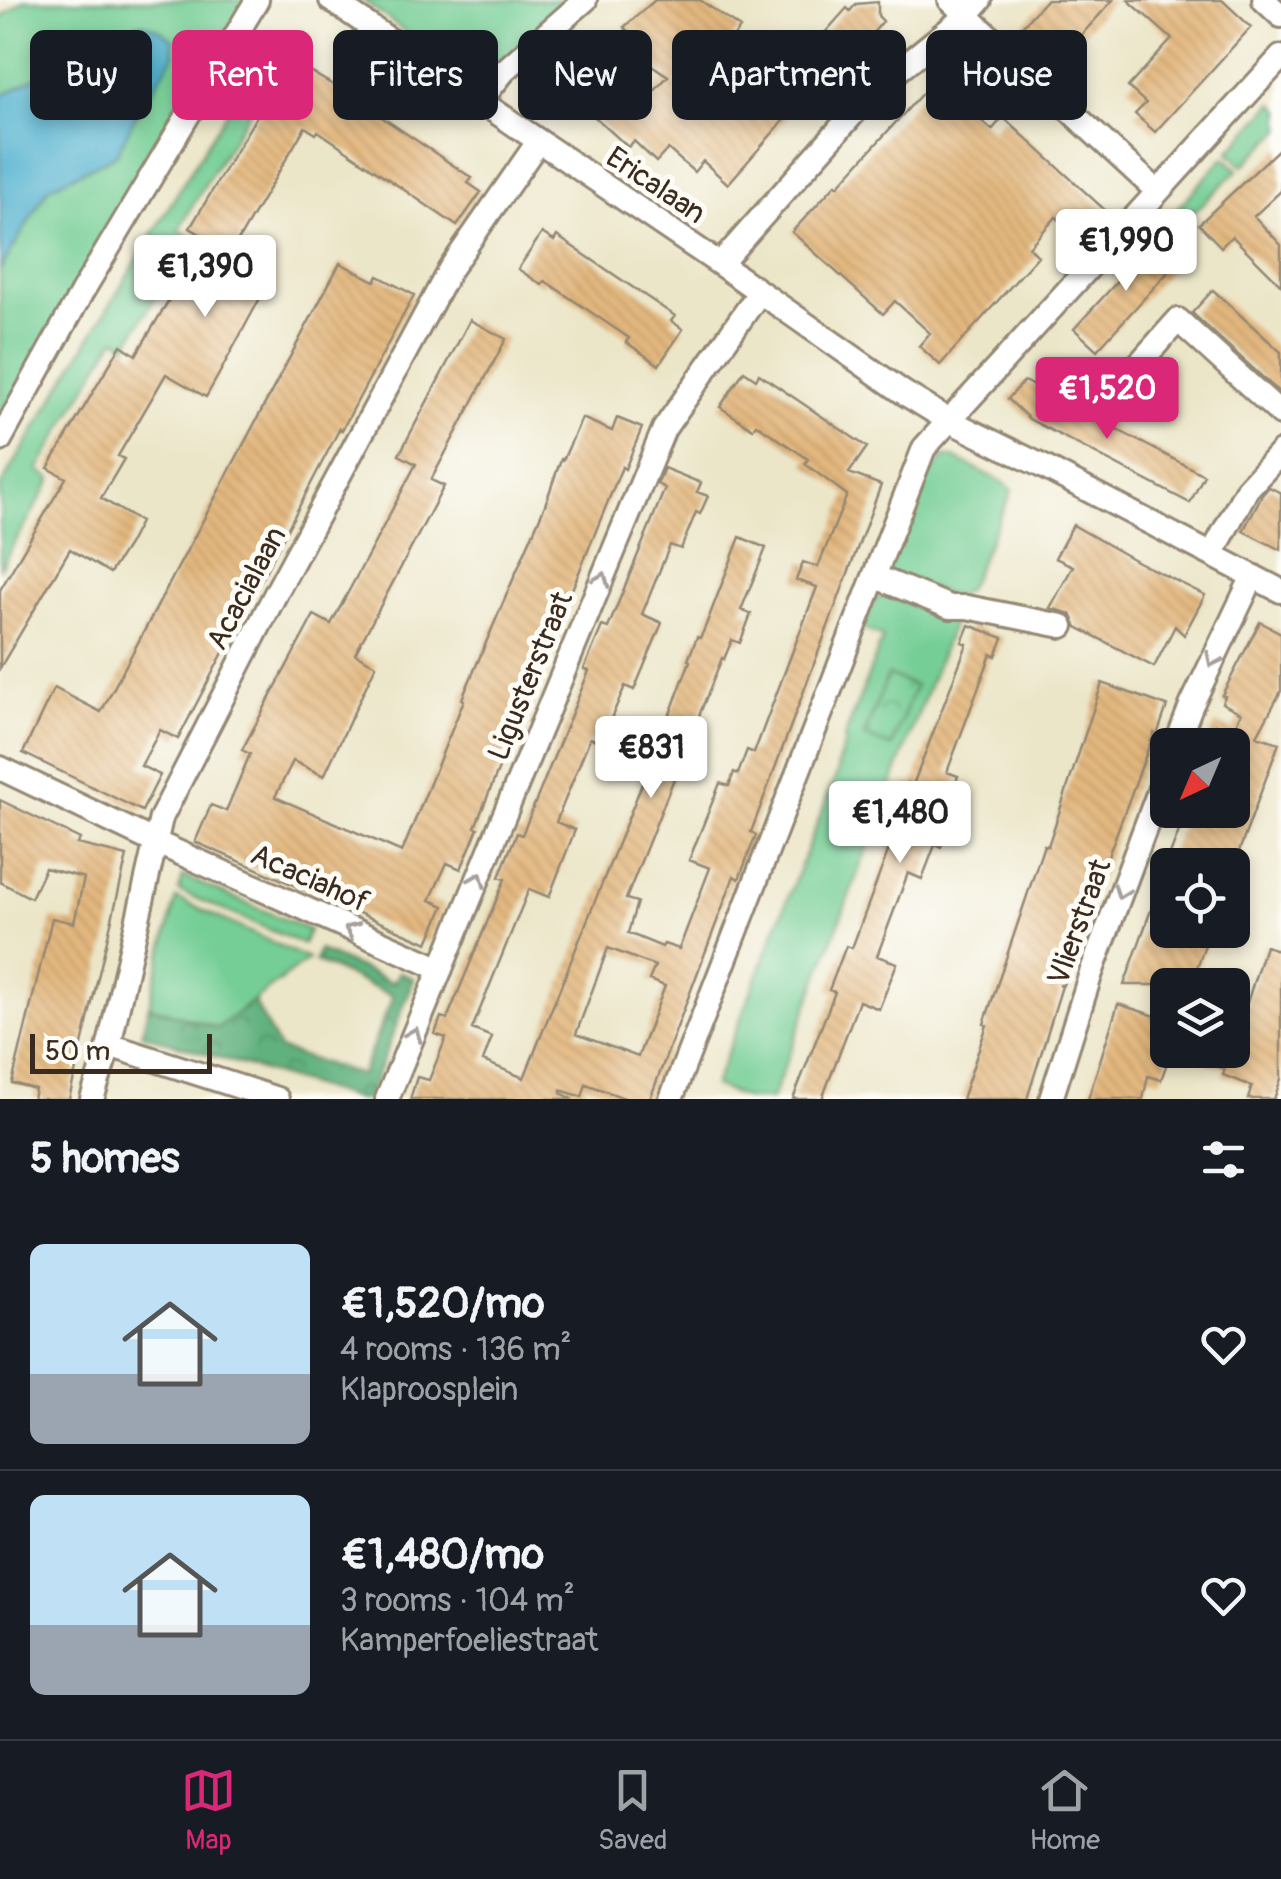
<!DOCTYPE html>
<html lang="en">
<head>
<meta charset="utf-8">
<style>
  :root { --surface:#171b24; --page:#242831; --text:#f1f3f6; --muted:#9ea1a6; --line:#363941; --accent:#db2777 }
  body { margin:0; font-family:Pangolin,sans-serif; background:var(--page); color:var(--text); height:100vh; display:flex; flex-direction:column; font-size:38px; white-space:nowrap }
  * { box-sizing:border-box; margin:0 }
  p { font-size:32px; color:var(--muted) }
  .icon { flex:none; width:55px; height:55px; fill:none; stroke:currentColor; stroke-width:2; stroke-linecap:round; stroke-linejoin:round }
  .map { position:relative; height:1099px; overflow:hidden }
  .side { display:flex; flex-direction:column; background:var(--surface); flex:1 }
  .side>* { flex:none }
  .top-card { position:absolute; left:30px; top:30px; width:1222px; height:90px; display:flex; gap:20px }
  .needle { width:65px; rotate:224deg }
  .buttons { position:absolute; left:1150px; top:728px; display:grid; gap:20px }
  .buttons a { display:grid; place-items:center; width:100px; height:100px; border-radius:15px; background:var(--surface); box-shadow:0 5px 15px #0003; font-size:50px }
  .scale { position:absolute; left:30px; bottom:25px; width:182px; box-sizing:border-box; padding-left:10px; border:5px solid #3b2a1e; border-top:0; font-size:28px; line-height:35px; white-space:nowrap; color:#3b2a1e; -webkit-text-stroke:8px #fdfcf7; paint-order:stroke }
  .price { position:absolute; translate:-50% -85px; padding:0 22px; border-radius:10px; background:#fff; color:#222; font-size:32px; line-height:65px; filter:drop-shadow(0 2px 5px #0008) }
  .price::after { content:''; position:absolute; left:50%; top:60px; width:30px; height:22px; margin-left:-15px; background:inherit; clip-path:polygon(0 0,100% 0,50% 100%) }
  .price.current { background:var(--accent); color:#fff }
  ul { padding:0; list-style:none }
  li { display:flex; align-items:center; gap:30px; height:250px; padding:0 30px }
  li+li { border-top:2px solid var(--line) }
  li span { display:grid; place-items:center; flex:none; width:280px; height:200px; border-radius:15px; color:#555 }
  li>.icon { margin-inline-start:auto }
  span .icon { width:120px; height:120px; fill:#fffc; stroke-width:1 }
  li b { font-size:42px }
  h2 { display:flex; justify-content:space-between; align-items:center; height:120px; padding:0 30px; font-size:42px }
  .tag { padding:0 35px; border-radius:15px; background:var(--surface); box-shadow:0 5px 15px #0003; font-size:35px; line-height:90px }
  .tag.current { background:var(--accent); color:#fff }
  .tab-bar { display:flex; justify-content:space-around; align-items:center; height:140px; border-top:2px solid var(--line); background:var(--surface); font-size:28px; color:var(--muted) }
  .tab-bar a { display:grid; justify-items:center; gap:5px }
  .tab-bar .current { color:var(--accent) }
  .map>svg:first-child { display:block }
  .green { fill:#75ce95; stroke:#587c5a; stroke-width:2.5 }
  .forest { fill:url(#forest-crowns); stroke:#4e6e4e; stroke-width:2.5 }
  .park { fill:url(#park-crowns); stroke:#587c5a; stroke-width:2.5 }
  .water { fill:#50b1cf; stroke:#466e76; stroke-width:2.5 }
  .building { fill:url(#building-back-hatch); fill-rule:evenodd }
  .lines { fill:none; stroke-linecap:round; stroke-linejoin:round }
  .minor-casing { stroke:#948874; stroke-width:28 }
  .minor { stroke:#fff; stroke-width:22 }
  .oneway { stroke:#a79f9a }
  .labels { text-anchor:middle; stroke-width:10; stroke-linejoin:round; paint-order:stroke }
  .street-label { font-size:30px; fill:#3b2a1e; stroke:#fdfcf7 }
</style>
</head>
<body>
<div class="map">
<svg width="1281" height="1099" viewBox="0 0 1281 1099">
  <defs>
    <pattern id="forest-crowns" width="20" height="18" patternUnits="userSpaceOnUse" patternTransform="scale(2.5)"><rect width="20" height="18" fill="#60b17e"/><path d="M2 6a3 3 0 1 1 6 0M12 15a3 3 0 1 1 6 0" fill="none" stroke="#509067"/></pattern>
    <pattern id="park-crowns" width="20" height="18" patternUnits="userSpaceOnUse" patternTransform="scale(2.5)"><rect width="20" height="18" fill="#75ce95"/><path d="M2 6a3 3 0 1 1 6 0M12 15a3 3 0 1 1 6 0" fill="none" stroke="#61a779"/></pattern>
    <pattern id="building-back-hatch" width="6" height="6" patternUnits="userSpaceOnUse" patternTransform="scale(2.5)"><rect width="6" height="6" fill="#e3b87f"/><path d="M-1 5l2 2M0 0l6 6M5-1l2 2" fill="none" stroke="#c49e6d"/></pattern>
  </defs>
  <rect width="100%" height="100%" fill="#fdfcf7"/>
  <filter id="ink" filterUnits="userSpaceOnUse"><feTurbulence type="fractalNoise" baseFrequency=".01" numOctaves="2"/><feDisplacementMap in="SourceGraphic" scale="20" xChannelSelector="R" yChannelSelector="G"/><feConvolveMatrix kernelMatrix="1 2 1 2 8 2 1 2 1" color-interpolation-filters="sRGB"/></filter>
  <filter id="wash" filterUnits="userSpaceOnUse"><feTurbulence type="fractalNoise" baseFrequency=".0048" numOctaves="4" result="noise"/><feDisplacementMap in="SourceGraphic" scale="40" xChannelSelector="R" yChannelSelector="G"/><feGaussianBlur stdDeviation="2.25" result="paint"/><feColorMatrix in="noise" values="0 0 0 0 0 0 0 0 0 0 0 0 0 0 0 0 0 1.4 0 .05"/><feComposite in="paint" operator="in"/></filter>
  <g filter="url(#wash)">
    <rect width="100%" height="100%" fill="#ece6c9"/>
    <path class="green" d="M24,0h232l-256,420v-150l49,-83 67,-32 18,-36 40,-65 -1,-14 -45,-13 -128,70v-79z
      M362,0h211l-95,85z
      M271,43l15,10 -73,118 -34,58 12,9 -64,107 -12,-7 -77,132 14,9 -52,89v-81l207,-343z
      M1273,103l8,7v20l-38,36 -14,-14z
      M1224,157l14,13 -65,61 -9,-8z
      M944,457h8l52,26 8,7 -45,100 -13,7 -68,-26 35,-86z
      M885,595l69,25 -182,479h-25l-33,-13 125,-318 -2,-2 9,-26 -2,-2 39,-101 -21,-9 13,-29z
      M183,876l126,54 -6,14 -124,-53z
      M176,898l132,61 -90,69 -69,-22z"/>
    <path class="forest" d="M319,950l74,33 6,-11 15,7 -46,120h-12l-215,-65 8,-28 68,22 37,-27 25,48 82,26 32,-79 -78,-35z"/>
    <path class="park" d="M888,675l27,11 -24,61 -27,-11z"/>
    <path class="water" d="M143,23l17,7 13,10 1,15 -40,64 -18,36 -67,32 -49,83v-173l128,-70z"/>
    <g id="blocks">
      <path class="building" d="M655,0h45l40,28 -11,15 8,6 -6,8 60,55 -63,72 -25,-23 -9,11 -26,-23 -12,13 -22,-21 -6,6 -64,-58 24,-27 51,46 29,-32 -33,-22 6,-8 -17,-19z
        M1046,0h67l-50,55 -18,-14 -10,11 -20,-18z
        M1128,0h94l29,27 -96,105 -20,-18 11,-11 -18,-16 44,-48z
        M878,2v14l5,5 -28,33 -6,-5 -13,14 -21,-19 32,-36 3,3 6,-7z
        M290,60l50,29 132,89 -4,5 13,9 -24,34 -139,-95 -2,3 -11,-7 -73,124 5,4 -7,11 36,21 -47,87 -13,23 -40,-23 -48,82 6,3 -23,39 39,24 -12,23 -18,28 -40,-24 -70,119v-78l66,-112 -18,-10 73,-123 15,10 40,-67 29,-51 -15,-9z
        M947,66l29,27 -11,13 27,24 11,-13 102,93 -19,21 -11,-10 -7,6 -12,-10 -27,30 9,9 -98,109 -21,-19 11,-13 -35,-32 -12,13 -91,-82 44,-48 2,2z
        M1281,147v44l-27,25 27,29v40l-49,-49 -11,11 -22,-23z
        M542,233l12,8 3,-5 118,80 -4,5 12,8 -24,36 -33,-23 3,-4 -84,-57 -3,4 -24,-16z
        M1156,239l23,21 -82,90 -23,-21z
        M340,263l35,18 3,-5 36,19 -72,135 -2,-2 -162,311 -18,-9 -19,36 19,9 -18,36 -119,-58 31,-65 47,24z
        M1213,290l68,62v42l-89,-81z
        M470,320l36,19 -75,141 13,6 -89,168 21,11 -52,111 -31,-15 -18,36 127,55 62,-152 -2,-1 8,-19 75,-175 16,-46 2,1 19,-42 30,13 5,-13 25,10 -17,41 -3,-2 -147,360 3,1 -17,41 -14,-6 -17,37 14,6 -16,37 -233,-101 16,-37 15,6 24,-57 -8,-4 72,-135 17,9 43,-80 42,-80 -17,-9z
        M744,371l12,8 3,-5 108,73 -18,26 32,12 -130,347 5,3 -17,44 -5,-3 -84,223h-23l-41,-15 -4,13 -21,-7v3l12,6h-163l7,-22 12,3 17,-42 -11,-4 6,-17 6,2 58,-140 -6,-2 12,-30 6,-14 5,2 67,-164 -5,-2 18,-43 6,2 57,-140 -8,-4 7,-16 37,15 -4,9 11,4 -8,18 -4,-2 -15,37 -11,-4 -28,69 20,9 -28,67 -9,-4 -24,56 -11,-4 -34,84 19,8 -26,67 -20,-8 -57,140 20,8 -9,24 41,17 146,-364 20,-53 -2,-1 9,-23 3,1 4,-8 36,-93 26,11 -25,62 10,4 -11,29 -8,-3 -8,19 -2,-1 -96,241 11,3 -9,31 34,14 2,-3 15,5 31,-81 -21,-8 31,-77 9,3 5,-14 4,2 9,-24 7,3 63,-166 -21,-7 7,-18 15,5 29,-72 -42,-31 3,-5 -52,-35 -3,5 -33,-22zM608,948l47,18 -6,14 16,6 -27,71 -62,-23z
        M1024,381l180,94 -14,28 -161,-84 -21,-20z
        M1269,487l12,6v57l-38,-19 19,-36z
        M1073,525l65,37 67,33 -21,40 -9,-9 -21,41 -77,-40 -6,-13 -21,-6 23,-42 -18,-8z
        M1260,622l21,11v58l-24,45 22,7 -45,122h-68l21,-55h45v-65h-25l8,-21 18,6 8,-17 -19,-10 3,-7 -3,-1z
        M969,625l34,13 -7,18 -5,-2 -44,118 11,4 -8,22 9,3 -18,46 -6,-2 -13,34 -14,-6 -31,83 20,7 -18,46 -20,-8 -37,98h-29l42,-107 -6,-2 17,-44 6,2 44,-118 -5,-2 17,-45 5,2 54,-141 -5,-2z
        M1102,683l65,23 -10,29 -3,-2 -75,201 -16,51h-4l3,1 -35,113h-65l25,-74 -3,-1 60,-179 4,1 11,-33z
        M0,800l80,39 -3,5 50,12 -58,243h-36l2,-10 -23,-6 40,-165 22,5 10,-45 -39,-10 -14,30 -31,-16z
        M1166,868h2v62l37,15 -14,40h-67z
        M1265,946l16,5v128l-7,20h-26l4,-13 -29,-11 2,-6 -45,-15v-4h52z
        M1118,1004l50,16v40l-7,20 -13,-4 -5,23h-55z"/>
    </g>
  </g>
  <g filter="url(#ink)">
    <use href="#blocks" fill-opacity="0" stroke="#948874" stroke-width="2.5"/>
    <g class="lines">
      <g class="minor-casing">
        <path id="minor" d="M331,0l389,264 184,129 44,27 94,46 239,125
          M950,0l207,191
          M1264,0l17,16
          M480,101l24,-30 81,-71
          M720,264l155,-175 92,-74 13,-15
          M1104,403l74,-83 103,94
          M0,440l82,-148 175,-292
          M1212,554l35,-65 34,-37
          M876,577l74,30h17l95,19
          M1176,745l15,-39 62,-130
          M0,768l155,74 286,127
          M109,1045l168,54
          M92,1099l17,-54 52,-227 116,-227 173,-322 88,-127
          M387,1099l277,-670 95,-136
          M671,1099l253,-651 357,-391
          M1051,1099l40,-126 77,-206"/>
      </g>
      <use href="#minor" class="minor"/>
    </g>
    <defs><path id="oneway-chevron" d="M-2-3.5L2.5 0L-2 3.5" fill="none" stroke-width="1.6" stroke-linecap="round" stroke-linejoin="round" transform="scale(2.5)"/></defs>
    <g class="oneway">
      <use href="#oneway-chevron" transform="translate(602 579) rotate(-68)"/>
      <use href="#oneway-chevron" transform="translate(1213 660) rotate(116)"/>
      <use href="#oneway-chevron" transform="translate(478 879) rotate(-68)"/>
      <use href="#oneway-chevron" transform="translate(1121 892) rotate(110)"/>
      <use href="#oneway-chevron" transform="translate(351 930) rotate(-156)"/>
      <use href="#oneway-chevron" transform="translate(414 1034) rotate(-68)"/>
    </g>
  </g>
  <g class="labels">
    <g class="street-label">
      <text transform="translate(656 185) rotate(34)" y="10">Ericalaan</text>
      <text transform="translate(246 588) rotate(-62)" y="10">Acacialaan</text>
      <text transform="translate(530 676) rotate(-68)" y="10">Ligusterstraat</text>
      <text transform="translate(310 878) rotate(24)" y="10">Acaciahof</text>
      <text transform="translate(1079 922) rotate(-70)" y="10">Vlierstraat</text>
    </g>
  </g>
</svg>
<div class="buttons">
<a><svg class="needle" viewBox="-14 -14 28 28"><path d="M0-13l5 13h-10z" fill="#e53935"/><path d="M0 13l5-13h-10z" fill="#9ea1a6"/></svg></a>
<a><svg class="icon" aria-label="locate" viewBox="0 0 24 24"><circle cx="12" cy="12" r="6"/><path d="M12 2v4M12 18v4M2 12h4M18 12h4"/></svg></a>
<a><svg class="icon" aria-label="layers" viewBox="0 0 24 24"><path d="M12 4l9 5-9 5-9-5zM3 14l9 5 9-5"/></svg></a>
</div>
<div class="scale">50 m</div>
<b class="price" style="left:1126px;top:294px">€1,990</b>
<b class="price" style="left:205px;top:320px">€1,390</b>
<b class="price current" style="left:1107px;top:442px">€1,520</b>
<b class="price" style="left:651px;top:801px">€831</b>
<b class="price" style="left:900px;top:866px">€1,480</b>
<div class="top-card">
<a class="tag">Buy</a>
<a class="tag current">Rent</a>
<a class="tag">Filters</a>
<a class="tag">New</a>
<a class="tag">Apartment</a>
<a class="tag">House</a>
</div>
</div>
<section class="side">
<h2>5 homes<svg class="icon" aria-label="filters" viewBox="0 0 24 24"><path d="M4 7h16M4 17h16"/><circle cx="9" cy="7" r="2"/><circle cx="15" cy="17" r="2"/></svg></h2>
<ul>
<li><span style="background:linear-gradient(#bfe0f5 65%,#9aa5b1 0)"><svg class="icon" aria-label="home" viewBox="0 0 24 24"><path d="M3 11l9-7 9 7M6 9v11h12V9"/></svg></span><div><b>€1,520/mo</b><p>4 rooms · 136 m²</p><p>Klaproosplein</p></div><svg class="icon" aria-label="heart" viewBox="0 0 24 24"><path d="M12 20l-8-8c-3-5 5-10 8-4 3-6 11-1 8 4z"/></svg></li>
<li><span style="background:linear-gradient(#bfe0f5 65%,#9aa5b1 0)"><svg class="icon" aria-label="home" viewBox="0 0 24 24"><path d="M3 11l9-7 9 7M6 9v11h12V9"/></svg></span><div><b>€1,480/mo</b><p>3 rooms · 104 m²</p><p>Kamperfoeliestraat</p></div><svg class="icon" aria-label="heart" viewBox="0 0 24 24"><path d="M12 20l-8-8c-3-5 5-10 8-4 3-6 11-1 8 4z"/></svg></li>
</ul>
</section>
<nav class="tab-bar">
<a class="current"><svg class="icon" aria-label="map" viewBox="0 0 24 24"><path d="M3 6l6-2 6 2 6-2v14l-6 2-6-2-6 2zM9 4v14M15 6v14"/></svg>Map</a>
<a><svg class="icon" aria-label="saved" viewBox="0 0 24 24"><path d="M7 4h10v16l-5-4-5 4z"/></svg>Saved</a>
<a><svg class="icon" aria-label="home" viewBox="0 0 24 24"><path d="M3 11l9-7 9 7M6 9v11h12V9"/></svg>Home</a>
</nav>
</body>
</html>
